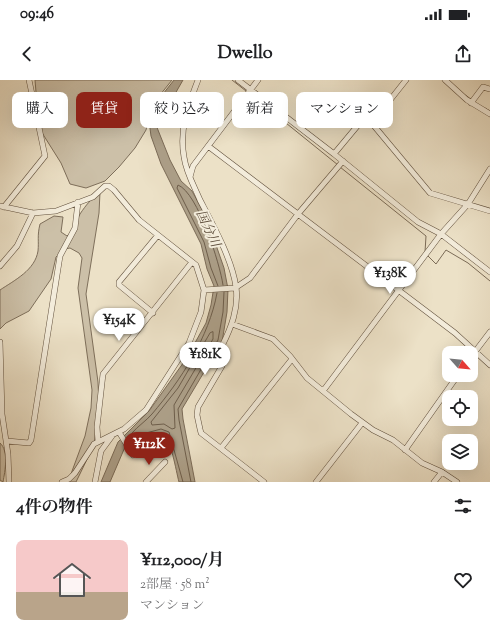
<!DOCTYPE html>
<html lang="ja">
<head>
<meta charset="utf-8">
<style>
  :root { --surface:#fff; --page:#f6f6f6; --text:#202124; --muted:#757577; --line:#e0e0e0; --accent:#8f2418 }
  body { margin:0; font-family:"Sorts Mill Goudy","Noto Serif JP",serif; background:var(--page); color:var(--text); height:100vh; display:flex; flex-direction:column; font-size:15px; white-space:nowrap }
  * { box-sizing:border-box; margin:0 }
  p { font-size:13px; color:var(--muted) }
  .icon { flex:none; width:22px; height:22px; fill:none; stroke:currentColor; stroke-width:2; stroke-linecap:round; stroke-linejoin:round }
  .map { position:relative; height:402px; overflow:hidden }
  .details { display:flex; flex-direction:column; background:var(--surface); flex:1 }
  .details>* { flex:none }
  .guide { position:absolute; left:12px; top:12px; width:466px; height:36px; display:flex; gap:8px }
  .needle { width:26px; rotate:117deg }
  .tools { position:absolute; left:442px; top:266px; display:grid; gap:8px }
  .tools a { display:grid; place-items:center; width:36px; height:36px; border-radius:8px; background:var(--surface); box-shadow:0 4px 16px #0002; font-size:20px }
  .price { position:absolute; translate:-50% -34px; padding:0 9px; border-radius:14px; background:#fff; color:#222; font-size:13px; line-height:26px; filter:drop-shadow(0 1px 2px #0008) }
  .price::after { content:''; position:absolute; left:50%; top:24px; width:12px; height:9px; margin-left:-6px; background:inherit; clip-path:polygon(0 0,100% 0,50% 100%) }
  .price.current { background:var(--accent); color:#fff }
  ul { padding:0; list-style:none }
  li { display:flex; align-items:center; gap:12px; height:100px; padding:0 16px }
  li+li { border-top:1px solid var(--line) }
  li span { display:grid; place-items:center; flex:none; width:112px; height:80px; border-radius:8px; color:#555 }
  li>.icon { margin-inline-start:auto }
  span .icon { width:48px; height:48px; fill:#fffc; stroke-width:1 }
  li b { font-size:17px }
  h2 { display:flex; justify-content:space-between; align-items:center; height:48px; padding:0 16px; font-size:17px }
  .chip { padding:0 14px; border-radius:8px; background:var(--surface); box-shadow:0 4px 16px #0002; font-size:14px; line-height:36px }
  .chip.current { background:var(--accent); color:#fff }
  .status { display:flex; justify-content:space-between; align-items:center; height:28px; padding:0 20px; background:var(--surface); direction:ltr }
  .status svg { height:11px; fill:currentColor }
  header { display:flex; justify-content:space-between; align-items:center; height:52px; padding:0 16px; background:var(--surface); font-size:18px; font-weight:700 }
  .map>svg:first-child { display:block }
  .green { fill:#ccc0a8; stroke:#7e6f5b }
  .water { fill:#ac9f88; stroke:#7b6b57 }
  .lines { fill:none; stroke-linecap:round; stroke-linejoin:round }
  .shore { stroke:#6e5e4b; stroke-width:1 }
  .stream { stroke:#7b6b57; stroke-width:1 }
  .minor-casing { stroke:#604f3c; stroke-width:6 }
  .minor { stroke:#f3ecdb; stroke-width:5 }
  .labels { text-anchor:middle; stroke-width:4; stroke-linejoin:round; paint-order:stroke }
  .water-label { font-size:13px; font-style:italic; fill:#5c4b39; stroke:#f3ecdb }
</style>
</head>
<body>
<div class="status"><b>09:46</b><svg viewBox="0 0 49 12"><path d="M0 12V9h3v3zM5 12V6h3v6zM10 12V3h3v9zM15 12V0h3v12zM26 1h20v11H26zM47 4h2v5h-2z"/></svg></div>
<header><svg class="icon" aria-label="back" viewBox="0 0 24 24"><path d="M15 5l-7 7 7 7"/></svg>Dwello<svg class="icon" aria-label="share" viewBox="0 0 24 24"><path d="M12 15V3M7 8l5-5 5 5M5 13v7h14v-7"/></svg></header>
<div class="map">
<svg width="490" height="402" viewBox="0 0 490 402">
  <rect width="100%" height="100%" fill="#ece1c7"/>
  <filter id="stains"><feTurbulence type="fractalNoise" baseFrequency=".005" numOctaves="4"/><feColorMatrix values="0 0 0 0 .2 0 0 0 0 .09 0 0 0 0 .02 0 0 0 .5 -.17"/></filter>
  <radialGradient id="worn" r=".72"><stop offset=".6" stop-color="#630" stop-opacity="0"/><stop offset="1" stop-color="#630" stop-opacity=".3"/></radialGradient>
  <path class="green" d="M35,0h137l-20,25 -6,25 -11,18 -16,19 -14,14 -19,7 -16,-4 -9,-21 -22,-35z
    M100,112l-1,21 -13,81 12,88 1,23 -5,40 -18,37h-8l17,-46 6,-28 1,-18 -14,-102 4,-30 -3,-5 -9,-5 -6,1 -8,8 -5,22 -22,32 -23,12 -6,6v-39c15,-10 35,-20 38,-39 1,-10 -1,-15 2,-27l14,-8 9,1 -2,15 6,4c8,-6 8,-13 13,-22 6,-9 11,-15 20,-22z
    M0,363c9,8 5,28 3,39l-3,-2z"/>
  <path class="water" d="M174,0h9l-12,21 -6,3 -6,5 -3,6v10l14,35 11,21 11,10 15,28 17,49 4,21 -1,23 -5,30 -40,67 1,10 12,63h-16c-3,-11 -8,-44 -17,-49l-22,4 -15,10 -15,35h-9l17,-40 31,-31 37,-52 20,-36 5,-18 3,-19 -7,-17 -6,-25 -40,-80 -10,-28 -2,-15 3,-13z"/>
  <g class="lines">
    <path class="shore" d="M218,206l-7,-18 -7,-26 -27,-54 1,-3c20,8 42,79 45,100
      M213,252v7l-39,66 1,23 -3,1 -8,-5 -12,1 -1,-3 27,-34 32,-55z
      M183,402l-14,-50 -8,-3 -26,7 -3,-3c6,-7 14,-12 20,-19 29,-34 57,-77 65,-121
      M191,402l-12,-62 -1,-11 40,-69 5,-28 1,-20"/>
    <path class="stream" d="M232,0l14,11
      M250,14l88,71
      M465,15l6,4
      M485,28l5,3
      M340,87l86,69 -1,16
      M427,175l9,9 10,-14 22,13 22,18"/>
    <g class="minor-casing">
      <path id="minor" d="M198,0c-10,26 -19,49 -14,77 2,15 10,29 16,43 13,25 32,59 36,87 3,21 -5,41 -14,59l3,7 -3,13 -24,41 -1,8 3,14 1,4 63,49
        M238,0l96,74 84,68 23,12 49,38
        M445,0l22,20 23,14
        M471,23l12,-16 7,2
        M370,41l60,72 60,18
        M208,66l247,187 35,32
        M334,74l25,-30 16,-5 31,-39
        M190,97l3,-11 65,-86
        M0,126l33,7 23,-2 37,-14 12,-11h4l5,4 25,30 57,45 8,25 -3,22 -12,31 -43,67 -22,19 -30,15 -19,29 -6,6 -7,3
        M4,127l41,-51 -16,-76
        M0,186l17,-20 16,-33
        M204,210l31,-2 15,-10 48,-64 45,-53
        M153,233l-34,-28v-3l39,-47
        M232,244l41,15 17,17 17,22 44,36 22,16 20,10 29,23 20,9
        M0,262l2,72 6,40 1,28
        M471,277l19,-25
        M323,311l118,-157 27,-30 22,-35
        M119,352l14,23
        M7,361l22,2 2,-3 29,-184 15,-28 3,-26
        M98,361l-1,-14 6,-53 89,-112
        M221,368l71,-89
        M405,370l53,-75
        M95,402l6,-31 11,-15
        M146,402l19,-20
        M316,402l46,-59
        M434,402l8,-10 15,10"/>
    </g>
    <use href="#minor" class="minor"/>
  </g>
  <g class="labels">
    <g class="water-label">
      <text transform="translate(209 148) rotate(65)" y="5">国分川</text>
    </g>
  </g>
  <rect width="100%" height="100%" filter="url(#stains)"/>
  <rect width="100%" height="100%" fill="url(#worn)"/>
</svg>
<div class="tools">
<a><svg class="needle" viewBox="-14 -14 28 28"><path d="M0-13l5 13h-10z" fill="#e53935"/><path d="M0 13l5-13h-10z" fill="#757577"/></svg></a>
<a><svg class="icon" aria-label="locate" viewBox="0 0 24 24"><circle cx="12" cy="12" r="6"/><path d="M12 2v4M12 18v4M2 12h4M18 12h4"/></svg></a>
<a><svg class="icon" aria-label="layers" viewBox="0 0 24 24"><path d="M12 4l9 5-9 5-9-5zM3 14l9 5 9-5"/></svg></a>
</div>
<b class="price" style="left:390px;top:215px">¥138K</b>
<b class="price" style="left:119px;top:262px">¥154K</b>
<b class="price" style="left:205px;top:296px">¥181K</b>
<b class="price current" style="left:149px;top:386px">¥112K</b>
<div class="guide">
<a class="chip">購入</a>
<a class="chip current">賃貸</a>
<a class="chip">絞り込み</a>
<a class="chip">新着</a>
<a class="chip">マンション</a>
</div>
</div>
<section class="details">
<h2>4件の物件<svg class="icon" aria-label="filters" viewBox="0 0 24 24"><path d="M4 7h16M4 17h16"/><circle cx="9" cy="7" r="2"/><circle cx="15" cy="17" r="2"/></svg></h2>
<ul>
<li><span style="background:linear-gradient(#f6c9c9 65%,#b9a48a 0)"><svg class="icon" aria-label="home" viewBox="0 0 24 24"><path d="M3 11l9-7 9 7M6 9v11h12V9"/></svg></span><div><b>¥112,000/月</b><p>2部屋 · 58 m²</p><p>マンション</p></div><svg class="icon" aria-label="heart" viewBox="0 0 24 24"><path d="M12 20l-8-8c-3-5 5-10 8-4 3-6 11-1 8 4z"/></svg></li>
</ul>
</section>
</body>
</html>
